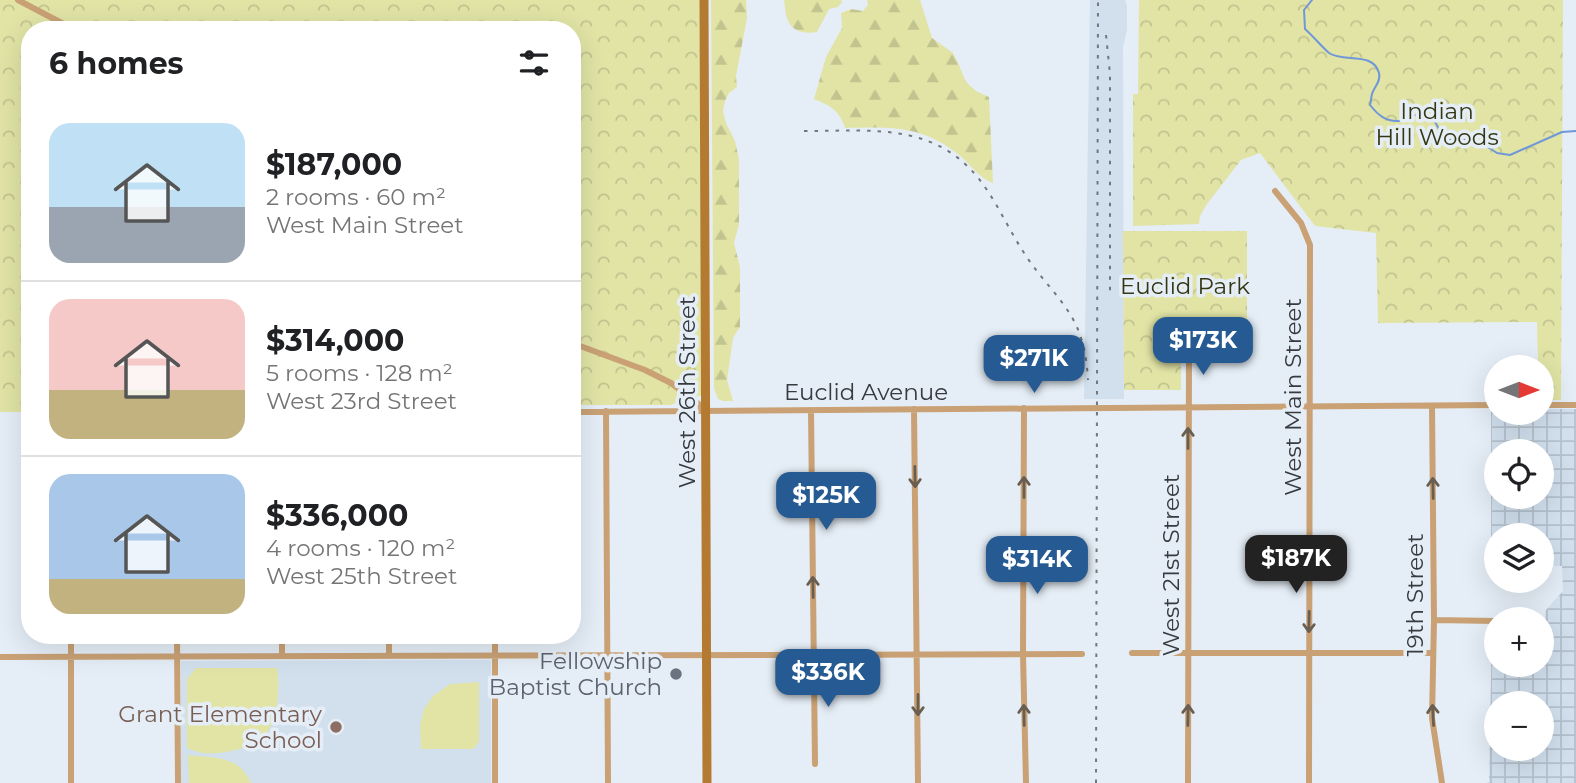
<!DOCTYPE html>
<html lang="en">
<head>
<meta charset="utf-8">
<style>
  :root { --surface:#fff; --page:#f2f2f2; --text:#202124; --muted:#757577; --line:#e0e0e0; --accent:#255a92 }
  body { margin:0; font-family:Montserrat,sans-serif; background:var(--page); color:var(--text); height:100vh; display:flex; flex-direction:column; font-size:26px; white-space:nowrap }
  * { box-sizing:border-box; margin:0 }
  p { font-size:23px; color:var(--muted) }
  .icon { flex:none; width:38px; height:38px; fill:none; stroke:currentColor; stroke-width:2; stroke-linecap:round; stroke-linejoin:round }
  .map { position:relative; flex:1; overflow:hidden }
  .drawer { position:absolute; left:21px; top:21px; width:560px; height:623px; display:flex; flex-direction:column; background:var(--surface); border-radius:28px; box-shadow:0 7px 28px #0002 }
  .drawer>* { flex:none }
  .needle { width:46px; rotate:90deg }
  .tools { position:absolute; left:1484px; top:355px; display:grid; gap:14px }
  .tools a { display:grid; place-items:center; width:70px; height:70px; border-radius:50%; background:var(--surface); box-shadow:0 7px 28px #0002; font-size:35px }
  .price { position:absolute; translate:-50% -60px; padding:0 16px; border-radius:14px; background:var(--accent); color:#fff; font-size:23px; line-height:46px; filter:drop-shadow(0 2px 4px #0008) }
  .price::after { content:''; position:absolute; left:50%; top:42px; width:21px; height:16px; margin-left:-10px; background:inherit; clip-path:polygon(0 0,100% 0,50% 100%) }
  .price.active { background:#222; color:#fff }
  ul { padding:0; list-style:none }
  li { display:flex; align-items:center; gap:21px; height:175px; padding:0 28px }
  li+li { border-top:2px solid var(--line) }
  li span { display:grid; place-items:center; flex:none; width:196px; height:140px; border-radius:21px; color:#555 }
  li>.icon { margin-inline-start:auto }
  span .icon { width:84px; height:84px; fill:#fffc; stroke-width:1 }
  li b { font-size:30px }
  h2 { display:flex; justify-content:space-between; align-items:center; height:84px; padding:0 28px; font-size:30px }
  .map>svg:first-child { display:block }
  .built { fill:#d2e0ee }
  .industrial { fill:url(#industrial-grid); fill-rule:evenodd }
  .forest { fill:url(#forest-firs) }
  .park { fill:url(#park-crowns) }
  .garden { fill:#e1e4a5 }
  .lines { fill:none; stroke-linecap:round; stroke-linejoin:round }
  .stream { stroke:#7097d8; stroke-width:2 }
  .street { stroke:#c9a175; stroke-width:6 }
  .secondary { stroke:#b47a32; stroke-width:9 }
  .rail { stroke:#72777c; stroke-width:2; stroke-dasharray:3.5 7; stroke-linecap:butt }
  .oneway { stroke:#6a5e51 }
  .worship-dot { fill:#6b7280; stroke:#e5eef7; stroke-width:2.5 }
  .education-dot { fill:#8d6e63; stroke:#e5eef7; stroke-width:2.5 }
  .labels { text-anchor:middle; stroke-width:7; stroke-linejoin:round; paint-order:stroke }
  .park-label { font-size:23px; fill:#353612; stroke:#e5eef7 }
  .street-label { font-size:23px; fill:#373a3e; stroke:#e5eef7 }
  .worship-label { font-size:23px; fill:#5b616d; stroke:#e5eef7; text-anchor:end }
  .education-label { font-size:23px; fill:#785e54; stroke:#e5eef7; text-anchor:end }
</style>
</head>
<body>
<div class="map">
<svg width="1576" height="783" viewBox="0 0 1576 783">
  <defs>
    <pattern id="industrial-grid" width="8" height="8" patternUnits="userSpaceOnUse" patternTransform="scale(1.75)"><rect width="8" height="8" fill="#d2e0ee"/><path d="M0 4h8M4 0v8" fill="none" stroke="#b5c1cd"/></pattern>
    <pattern id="forest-firs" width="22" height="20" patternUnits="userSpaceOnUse" patternTransform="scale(1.75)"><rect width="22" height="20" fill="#e1e4a5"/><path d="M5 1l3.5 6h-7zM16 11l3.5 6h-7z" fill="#c2c48f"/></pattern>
    <pattern id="park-crowns" width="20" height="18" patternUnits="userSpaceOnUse" patternTransform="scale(1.75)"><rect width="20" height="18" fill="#e1e4a5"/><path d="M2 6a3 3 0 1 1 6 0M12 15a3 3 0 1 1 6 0" fill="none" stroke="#c2c48f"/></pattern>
  </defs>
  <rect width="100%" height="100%" fill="#e5eef7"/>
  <path class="built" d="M1090,0h35l2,5v25l-4,17 1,352h-40z
    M491,660v123h-310v-122z"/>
  <path class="industrial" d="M1542,409h34v374h-90l3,-1 3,-158h4v41h46v-41l3,-1v-12l18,-20 -1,-25h-20v-30h-46v30h-5v-156h5v3h46zM1496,452h46v45h-46zM1496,704h46v45h-46z"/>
  <path class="forest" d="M711,0h35l1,18 -11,58 1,11 -8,6 -4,8 -2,10 3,12 9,18 4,18v65l-5,19 6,24v60l-7,11 -6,42 6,21h-10l-5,-2 -4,-11z
    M784,0h57l1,2 -4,5 -9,2 -12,23c-12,2 -26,0 -30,-14 -2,-5 -2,-12 -3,-18z
    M867,0h53l12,38 21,15 6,12 7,17 10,9 13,6 4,86c-13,-4 -23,-19 -34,-28 -37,-30 -69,-28 -114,-27 -6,-18 -14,-22 -31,-29l12,-42 16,-29 -1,-15 10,-4 12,2 5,-6z"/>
  <path class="park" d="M0,0h701l1,395 -32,10h-98v-375h-542v382h-30z
    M1139,0h424l-2,400h-19v-32l-4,-1 -1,-45 -159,1 -2,-90 -61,-7 -55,-73 -19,7 -34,44 -7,12 -1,8 -66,2v-132h5z
    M1123,231h124v110h-66v49h-57z"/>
  <path class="garden" d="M196,668h81c3,19 2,53 -13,68 -12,13 -45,19 -62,17 -5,-1 -10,-3 -15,-5v-69z
    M479,682v60l-6,7h-52l-1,-24 4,-16 9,-13 17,-12z
    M188,755c26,3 51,0 63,28h-62z"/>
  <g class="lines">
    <path class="stream" d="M1312,0l-8,10 1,19c8,7 17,18 24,24 14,10 44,-2 50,20 2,9 -5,14 -7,21 -1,4 -1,8 -2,11 8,10 16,17 29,16 5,0 11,-4 16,-6 16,-3 24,9 26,23l5,2h22l12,2 17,11 13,2 52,-23 14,-1"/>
    <path class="street" d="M18,0l57,30
      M1275,191l26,32 9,22 -1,538
      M572,343l73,27 26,13 34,26
      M1542,405h34
      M1432,406l2,214 -2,98 10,65
      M1024,408l-1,246 3,129
      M914,409l4,374
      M811,410l4,354
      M606,411l2,372
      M572,412l924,-7
      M1434,620l62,1
      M1520,620l10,-3
      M71,635v148
      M177,635l1,148
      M389,635v21
      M495,635v148
      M1132,653h301
      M282,656v-21
      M0,657l1082,-3
      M1188,783l1,-436"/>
    <path class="secondary" d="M704,0l3,783"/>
    <path class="rail" d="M1106,35l4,39v222
      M804,131c72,0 137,-10 183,59 16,24 27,50 44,73 14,20 33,38 44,60 9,18 12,38 13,57
      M1096,783l2,-783"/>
  </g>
  <defs><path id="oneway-shaft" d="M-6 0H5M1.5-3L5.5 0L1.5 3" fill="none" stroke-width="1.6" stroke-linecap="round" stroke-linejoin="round" transform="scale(1.75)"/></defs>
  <g class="oneway">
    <use href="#oneway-shaft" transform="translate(1188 438) rotate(-90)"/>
    <use href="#oneway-shaft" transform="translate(915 477) rotate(89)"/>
    <use href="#oneway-shaft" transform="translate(1024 487) rotate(-90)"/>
    <use href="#oneway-shaft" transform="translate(1433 488) rotate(-91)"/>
    <use href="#oneway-shaft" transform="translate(813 587) rotate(-91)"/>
    <use href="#oneway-shaft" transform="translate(1309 622) rotate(91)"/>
    <use href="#oneway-shaft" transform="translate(918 705) rotate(90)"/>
    <use href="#oneway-shaft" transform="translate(1024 715) rotate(-91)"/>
    <use href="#oneway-shaft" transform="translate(1188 715) rotate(-89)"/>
    <use href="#oneway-shaft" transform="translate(1433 715) rotate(-93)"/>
  </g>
  <circle class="worship-dot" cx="676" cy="674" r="7"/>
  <circle class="education-dot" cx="336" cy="727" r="7"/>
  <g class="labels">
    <g class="park-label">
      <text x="1437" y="119">Indian<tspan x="1437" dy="26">Hill Woods</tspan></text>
      <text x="1185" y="294">Euclid Park</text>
    </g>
    <g class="street-label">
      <text transform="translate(687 392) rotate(-90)" y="8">West 26th Street</text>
      <text x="866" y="400">Euclid Avenue</text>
      <text transform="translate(1293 397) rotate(-90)" y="8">West Main Street</text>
      <text transform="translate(1171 565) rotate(-90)" y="8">West 21st Street</text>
      <text transform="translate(1415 595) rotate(-90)" y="8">19th Street</text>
    </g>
    <g class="worship-label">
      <text x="662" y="669">Fellowship<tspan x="662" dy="26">Baptist Church</tspan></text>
    </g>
    <g class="education-label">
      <text x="322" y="722">Grant Elementary<tspan x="322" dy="26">School</tspan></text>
    </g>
  </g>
</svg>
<div class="tools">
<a><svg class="needle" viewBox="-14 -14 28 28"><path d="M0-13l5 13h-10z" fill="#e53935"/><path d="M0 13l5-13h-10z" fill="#757577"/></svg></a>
<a><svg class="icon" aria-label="locate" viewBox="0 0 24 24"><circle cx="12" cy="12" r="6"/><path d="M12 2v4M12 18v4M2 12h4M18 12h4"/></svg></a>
<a><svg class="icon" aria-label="layers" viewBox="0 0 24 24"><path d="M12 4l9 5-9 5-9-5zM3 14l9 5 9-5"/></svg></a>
<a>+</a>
<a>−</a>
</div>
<b class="price" style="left:1203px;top:377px">$173K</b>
<b class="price" style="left:1034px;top:395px">$271K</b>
<b class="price" style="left:826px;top:532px">$125K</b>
<b class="price active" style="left:1296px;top:595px">$187K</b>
<b class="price" style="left:1037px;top:596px">$314K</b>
<b class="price" style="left:828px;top:709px">$336K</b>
<section class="drawer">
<h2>6 homes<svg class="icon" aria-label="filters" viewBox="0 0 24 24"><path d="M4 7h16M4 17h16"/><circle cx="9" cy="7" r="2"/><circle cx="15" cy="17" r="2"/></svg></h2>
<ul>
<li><span style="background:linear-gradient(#bfe0f5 60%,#9aa5b1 0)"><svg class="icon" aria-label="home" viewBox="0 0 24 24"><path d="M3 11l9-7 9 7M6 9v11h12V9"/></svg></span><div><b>$187,000</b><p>2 rooms · 60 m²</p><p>West Main Street</p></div></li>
<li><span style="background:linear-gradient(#f6c9c9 65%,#c2b280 0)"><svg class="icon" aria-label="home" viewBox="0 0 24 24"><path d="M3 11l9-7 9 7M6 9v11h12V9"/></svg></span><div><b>$314,000</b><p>5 rooms · 128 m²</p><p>West 23rd Street</p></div></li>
<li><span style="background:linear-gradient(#a9c7e8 75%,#c2b280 0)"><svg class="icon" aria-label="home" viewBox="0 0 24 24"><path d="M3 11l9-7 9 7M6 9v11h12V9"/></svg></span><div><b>$336,000</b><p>4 rooms · 120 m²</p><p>West 25th Street</p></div></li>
</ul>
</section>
</div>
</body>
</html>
